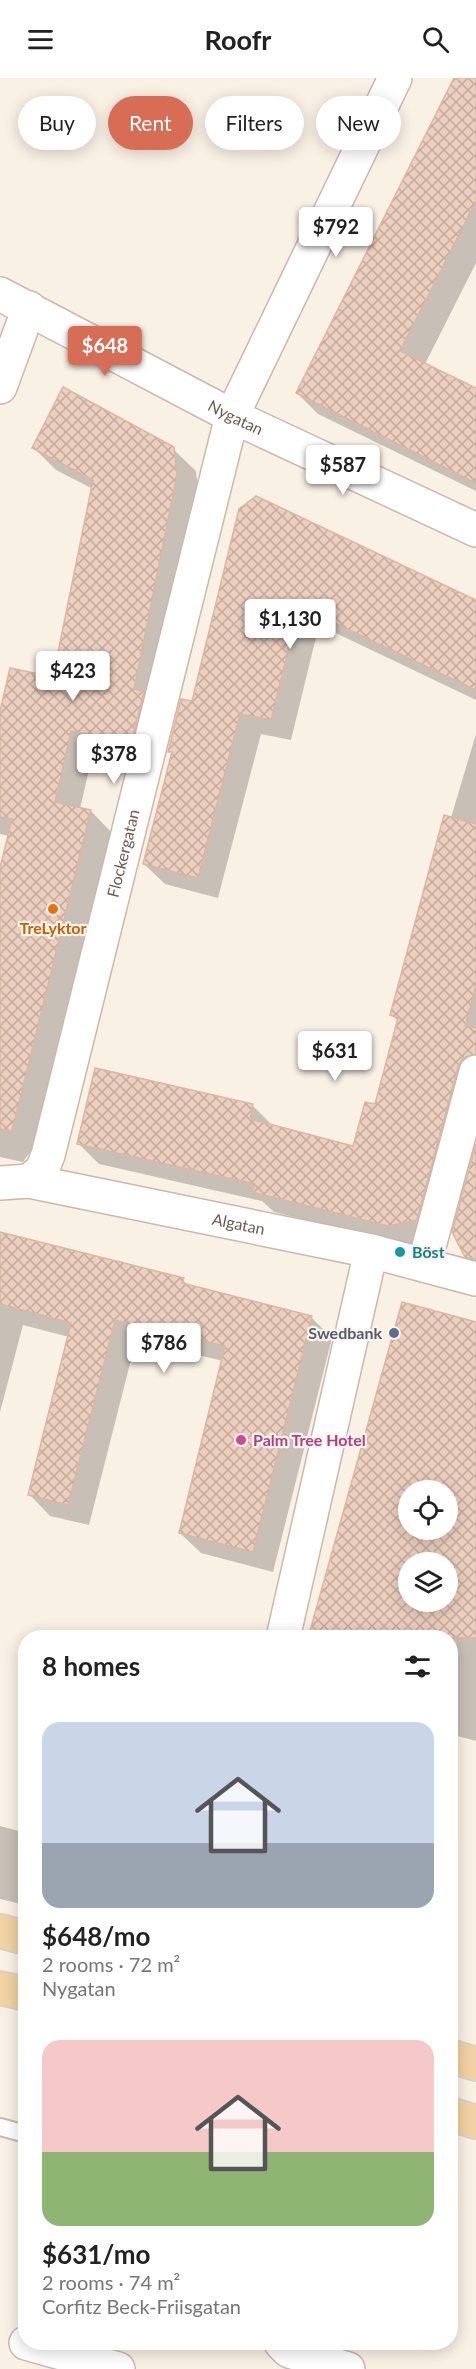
<!DOCTYPE html>
<html lang="en">
<head>
<meta charset="utf-8">
<style>
  :root { --surface:#fff; --page:#f2f2f2; --text:#222; --muted:#767676; --accent:#d86d55 }
  body { margin:0; font-family:Lato,sans-serif; background:var(--page); color:var(--text); height:100vh; display:flex; flex-direction:column; font-size:22px; white-space:nowrap }
  * { box-sizing:border-box; margin:0 }
  p { font-size:20px; color:var(--muted) }
  .icon { flex:none; width:33px; height:33px; fill:none; stroke:currentColor; stroke-width:2; stroke-linecap:round; stroke-linejoin:round }
  .map { position:relative; flex:1; overflow:hidden }
  .sheet { position:absolute; left:18px; top:1552px; width:440px; height:720px; display:flex; flex-direction:column; background:var(--surface); border-radius:24px; box-shadow:0 3px 15px #0003 }
  .sheet>* { flex:none }
  .guide { position:absolute; left:18px; top:18px; width:441px; height:54px; display:flex; gap:12px }
  .tools { position:absolute; left:398px; top:1402px; display:grid; gap:12px }
  .tools a { display:grid; place-items:center; width:60px; height:60px; border-radius:50%; background:var(--surface); box-shadow:0 3px 15px #0003; font-size:30px }
  .price { position:absolute; translate:-50% -51px; padding:0 14px; border-radius:6px; background:#fff; color:#222; font-size:20px; line-height:39px; filter:drop-shadow(0 2px 3px #0008) }
  .price::after { content:''; position:absolute; left:50%; top:36px; width:18px; height:14px; margin-left:-9px; background:inherit; clip-path:polygon(0 0,100% 0,50% 100%) }
  .price.selected { background:var(--accent); color:#fff }
  ul { padding:0; list-style:none }
  li { display:grid; align-content:center; gap:12px; height:318px; padding:0 24px }
  li span { display:grid; place-items:center; height:186px; border-radius:18px; color:#555 }
  li>.icon { margin-inline-start:auto }
  span .icon { width:108px; height:108px; fill:#fffc; stroke-width:1 }
  li b { font-size:26px }
  h2 { display:flex; justify-content:space-between; align-items:center; height:72px; padding:0 24px; font-size:26px }
  .pill { padding:0 21px; border-radius:27px; background:var(--surface); box-shadow:0 3px 15px #0003; font-size:21px; line-height:54px }
  .pill.selected { background:var(--accent); color:#fff }
  header { display:flex; justify-content:space-between; align-items:center; height:78px; padding:0 24px; background:var(--surface); font-size:27px; font-weight:700 }
  .map>svg:first-child { display:block }
  .shadow { fill:#0003; fill-rule:evenodd }
  .building { fill:url(#building-cross-hatch); stroke:#ddb6a1; stroke-width:1.5; fill-rule:evenodd }
  .lines { fill:none; stroke-linecap:round; stroke-linejoin:round }
  .lane-casing { stroke:#cab8ac; stroke-width:20 }
  .street-casing { stroke:#cab8ac; stroke-width:36 }
  .primary-casing { stroke:#d7d0cd; stroke-width:36 }
  .lane { stroke:#fff; stroke-width:16 }
  .street { stroke:#fff; stroke-width:33 }
  .primary { stroke:#f2d2a3; stroke-width:33 }
  .food-dot { fill:#e8710a; stroke:#fdf5ea; stroke-width:2 }
  .culture-dot { fill:#0f9aa8; stroke:#fdf5ea; stroke-width:2 }
  .service-dot { fill:#5c6f8a; stroke:#fdf5ea; stroke-width:2 }
  .hotel-dot { fill:#d1479c; stroke:#fdf5ea; stroke-width:2 }
  .labels { text-anchor:middle; stroke-width:4.5; stroke-linejoin:round; paint-order:stroke }
  .street-label { font-size:16px; fill:#70584d; stroke:#fdf5ea }
  .food-label { font-size:16px; font-weight:bold; fill:#c56008; stroke:#fdf5ea }
  .culture-label { font-size:16px; font-weight:bold; fill:#0d838f; stroke:#fdf5ea; text-anchor:start }
  .service-label { font-size:16px; font-weight:bold; fill:#4e5e75; stroke:#fdf5ea; text-anchor:end }
  .hotel-label { font-size:16px; font-weight:bold; fill:#b23c85; stroke:#fdf5ea; text-anchor:start }
</style>
</head>
<body>
<header><svg class="icon" aria-label="menu" viewBox="0 0 24 24"><path d="M4 6h16M4 12h16M4 18h16"/></svg>Roofr<svg class="icon" aria-label="search" viewBox="0 0 24 24"><circle cx="10" cy="10" r="6"/><path d="M15 15l6 6"/></svg></header>
<div class="map">
<svg width="476" height="2291" viewBox="0 0 476 2291">
  <defs>
    <pattern id="building-cross-hatch" width="8" height="8" patternUnits="userSpaceOnUse" patternTransform="scale(1.5)"><rect width="8" height="8" fill="#eccfbf"/><path d="M0 0l8 8M0 8l8-8" fill="none" stroke="#c4ab9d"/></pattern>
  </defs>
  <rect width="100%" height="100%" fill="#faf1e5"/>
  <path class="shadow" d="M456,0h20v185l-51,101 51,26v101l-158,-77 -21,-21z
    M34,370l139,1 23,22 3,26 -46,268 -60,-13 -13,57 11,2 21,22 -77,312 -12,17 -23,-5v-283l10,-38 -10,-2v-116l54,-39 39,-190 -37,-19z
    M240,432l236,93v97l-157,-75 -28,115 -30,-6 -43,164 -53,-14 -21,-20 29,-109 -4,-4 24,-48z
    M476,656v361l-39,145 -28,6 -135,-34 -12,-11 -163,-37 -20,-20 173,-39 21,21 81,22 22,-43 23,-83 -7,-7z
    M0,1155l183,47 7,7 121,30 21,21 -59,234 -72,-19 -21,-20 43,-172 -87,-21 -47,185 -39,-9 -20,-21 39,-158 -46,-12 -23,87z
    M476,1246v417l-26,-7v-96h-141zM408,1413h39v39h-39zM408,1485h39v39h-39z
    M0,1748l26,7v72l-26,-6z"/>
  <path class="building" d="M454,0h22v123l-76,150 76,37v95l-180,-90z
    M63,309l111,60 3,28 -43,214 10,3 -13,52 -60,-13 -16,71 36,8 -79,321 -12,-2v-261l12,-49 -12,-2v-106l10,-43 43,9 40,-197 -61,-32z
    M256,418l220,104v90l-177,-84 -28,114 -31,-6 -42,164 -55,-14 29,-112h-4l13,-53 11,2 47,-192z
    M444,737l32,9v161l-11,41 11,2v26l-13,4 -5,9 -41,153 -29,6 -136,-34 3,-8 -178,-40 18,-76 158,36 -3,15 103,27 12,-44 10,2 23,-86 -8,-3z
    M476,1066v116l-11,-3 -13,-25z
    M0,1154l184,46 -2,5 130,33 -59,236 -74,-19 46,-187 -110,-26 -47,185 -40,-10 43,-172 -71,-19z
    M402,1224l74,20v316h-168zM408,1413h39v39h-39zM408,1485h39v39h-39z"/>
  <g class="lines">
    <g class="lane-casing">
      <path id="lane" d="M0,2049l26,7"/>
    </g>
    <g class="street-casing">
      <g id="street">
        <path id="s1" d="M0,216l232,122 244,114"/>
        <path d="M0,309l29,-79"/>
        <path id="s2" d="M29,1103l13,-11 6,-15 184,-739 163,-338"/>
        <path id="s3" d="M0,1105l29,-2 342,70 105,28"/>
        <path d="M424,1187l52,-193"/>
        <path d="M283,1560l88,-387"/>
        <path d="M26,2265l92,26"/>
        <path d="M281,2265l8,8 59,18"/>
      </g>
    </g>
    <g class="primary-casing">
      <path id="primary" d="M0,1853l26,7
        M0,1910l26,6
        M450,1978l26,8
        M450,2036l26,8"/>
    </g>
    <use href="#lane" class="lane"/>
    <use href="#street" class="street"/>
    <use href="#primary" class="primary"/>
  </g>
  <circle class="food-dot" cx="53" cy="831" r="6"/>
  <circle class="culture-dot" cx="400" cy="1174" r="6"/>
  <circle class="service-dot" cx="394" cy="1255" r="6"/>
  <circle class="hotel-dot" cx="241" cy="1362" r="6"/>
  <g class="labels">
    <g class="street-label">
      <text dy="6" stroke="none"><textPath href="#s1" startOffset="266">Nygatan</textPath></text>
      <text dy="6" stroke="none"><textPath href="#s2" startOffset="344">Flockergatan</textPath></text>
      <text dy="6" stroke="none"><textPath href="#s3" startOffset="243">Algatan</textPath></text>
    </g>
    <g class="food-label">
      <text x="53" y="856">TreLyktor</text>
    </g>
    <g class="culture-label">
      <text x="412" y="1180">Böst</text>
    </g>
    <g class="service-label">
      <text x="382" y="1261">Swedbank</text>
    </g>
    <g class="hotel-label">
      <text x="253" y="1368">Palm Tree Hotel</text>
    </g>
  </g>
</svg>
<div class="tools">
<a><svg class="icon" aria-label="locate" viewBox="0 0 24 24"><circle cx="12" cy="12" r="6"/><path d="M12 2v4M12 18v4M2 12h4M18 12h4"/></svg></a>
<a><svg class="icon" aria-label="layers" viewBox="0 0 24 24"><path d="M12 4l9 5-9 5-9-5zM3 14l9 5 9-5"/></svg></a>
</div>
<b class="price" style="left:336px;top:180px">$792</b>
<b class="price selected" style="left:105px;top:299px">$648</b>
<b class="price" style="left:343px;top:418px">$587</b>
<b class="price" style="left:290px;top:572px">$1,130</b>
<b class="price" style="left:73px;top:624px">$423</b>
<b class="price" style="left:114px;top:707px">$378</b>
<b class="price" style="left:335px;top:1004px">$631</b>
<b class="price" style="left:164px;top:1296px">$786</b>
<div class="guide">
<a class="pill">Buy</a>
<a class="pill selected">Rent</a>
<a class="pill">Filters</a>
<a class="pill">New</a>
</div>
<section class="sheet">
<h2>8 homes<svg class="icon" aria-label="filters" viewBox="0 0 24 24"><path d="M4 7h16M4 17h16"/><circle cx="9" cy="7" r="2"/><circle cx="15" cy="17" r="2"/></svg></h2>
<ul>
<li><span style="background:linear-gradient(#c9d6e8 65%,#9aa5b1 0)"><svg class="icon" aria-label="home" viewBox="0 0 24 24"><path d="M3 11l9-7 9 7M6 9v11h12V9"/></svg></span><div><b>$648/mo</b><p>2 rooms · 72 m²</p><p>Nygatan</p></div></li>
<li><span style="background:linear-gradient(#f6c9c9 60%,#8fb573 0)"><svg class="icon" aria-label="home" viewBox="0 0 24 24"><path d="M3 11l9-7 9 7M6 9v11h12V9"/></svg></span><div><b>$631/mo</b><p>2 rooms · 74 m²</p><p>Corfitz Beck-Friisgatan</p></div></li>
</ul>
</section>
</div>
</body>
</html>
